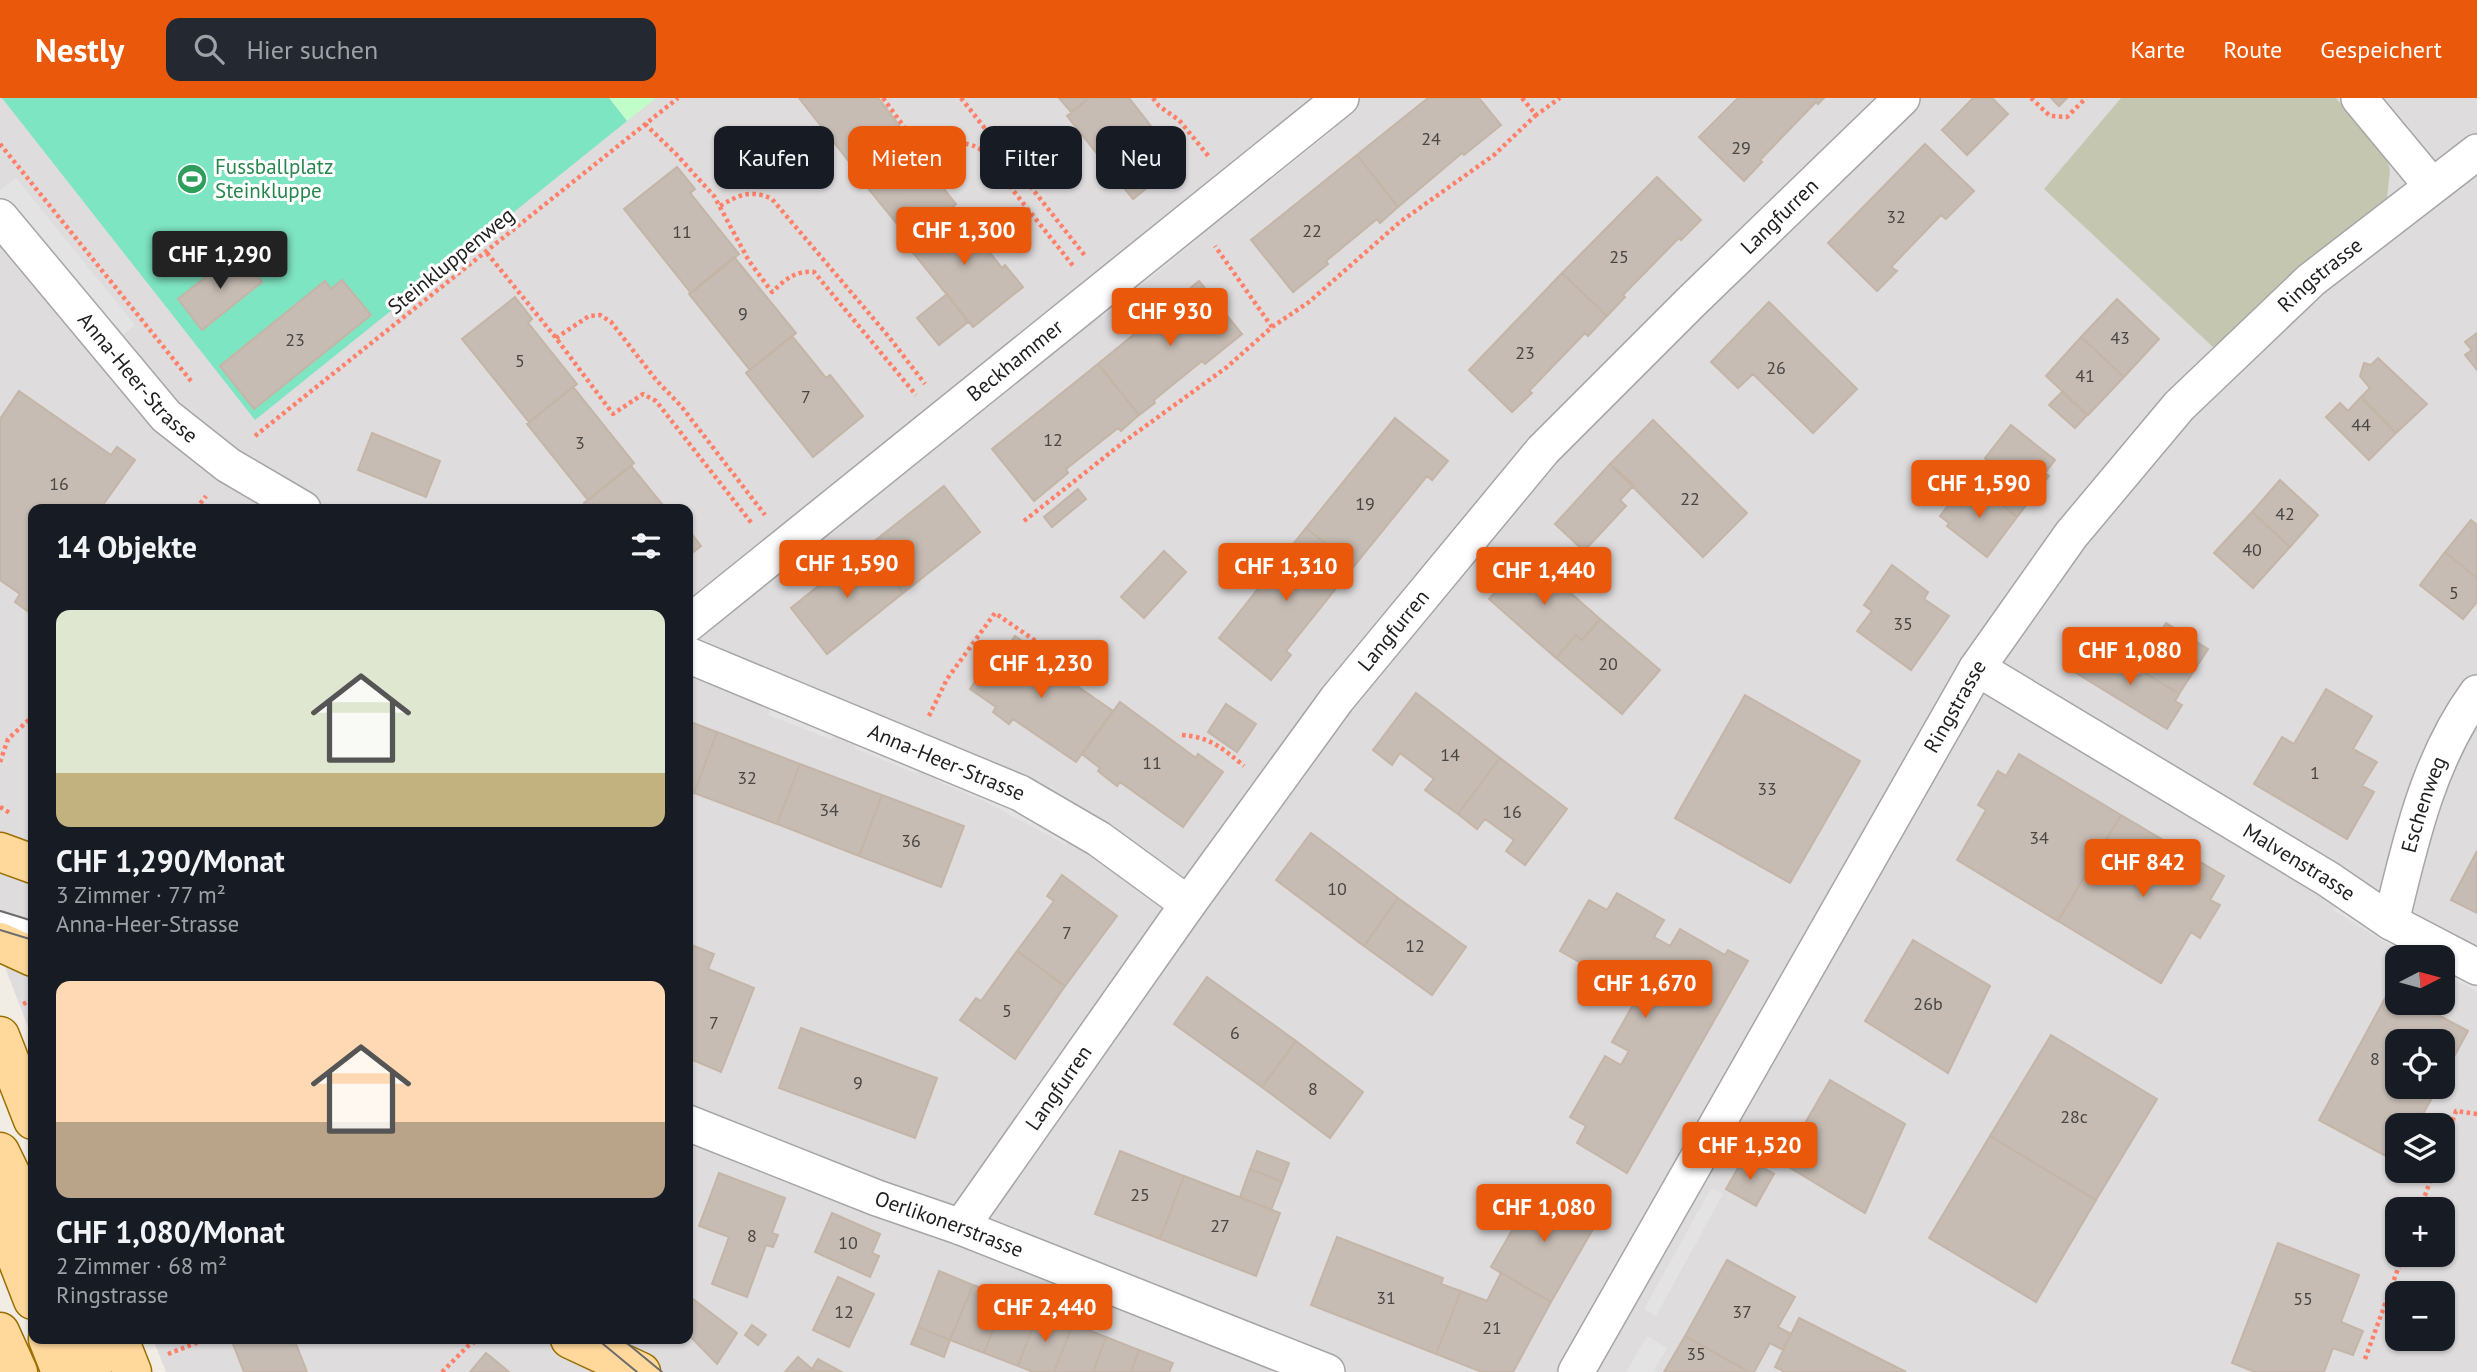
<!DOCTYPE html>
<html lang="de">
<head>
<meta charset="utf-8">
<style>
  :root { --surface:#171b24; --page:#242831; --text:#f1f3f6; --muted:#9ea1a6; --accent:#ea580c }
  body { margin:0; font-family:"PT Sans",sans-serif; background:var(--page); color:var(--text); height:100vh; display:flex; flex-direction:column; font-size:26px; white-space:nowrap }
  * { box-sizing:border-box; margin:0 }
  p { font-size:23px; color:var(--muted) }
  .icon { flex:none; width:38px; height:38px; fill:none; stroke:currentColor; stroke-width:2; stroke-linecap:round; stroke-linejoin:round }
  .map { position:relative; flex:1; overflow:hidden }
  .side { position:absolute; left:28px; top:406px; width:665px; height:840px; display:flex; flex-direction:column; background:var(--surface); border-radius:14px; box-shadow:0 2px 5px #0004 }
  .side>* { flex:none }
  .top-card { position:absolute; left:714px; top:28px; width:665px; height:63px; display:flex; gap:14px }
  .needle { width:46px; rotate:84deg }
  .buttons { position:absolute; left:2385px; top:847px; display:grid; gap:14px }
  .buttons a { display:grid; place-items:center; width:70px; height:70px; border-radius:14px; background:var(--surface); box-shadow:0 2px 5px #0004; font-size:35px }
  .price { position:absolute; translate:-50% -60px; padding:0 16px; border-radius:7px; background:var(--accent); color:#fff; font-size:23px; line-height:46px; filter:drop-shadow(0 2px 4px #0008) }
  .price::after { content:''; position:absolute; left:50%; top:42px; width:21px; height:16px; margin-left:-10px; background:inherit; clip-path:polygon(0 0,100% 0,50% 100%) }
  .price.active { background:#222; color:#fff }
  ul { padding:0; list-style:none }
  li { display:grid; align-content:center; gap:14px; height:371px; padding:0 28px }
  li span { display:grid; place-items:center; height:217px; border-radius:14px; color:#555 }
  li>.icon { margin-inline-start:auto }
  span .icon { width:126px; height:126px; fill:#fffc; stroke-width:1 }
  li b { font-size:30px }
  h2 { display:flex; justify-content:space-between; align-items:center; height:84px; padding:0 28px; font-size:30px }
  .pill { padding:0 24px; border-radius:14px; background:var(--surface); box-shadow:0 2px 5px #0004; font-size:24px; line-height:63px }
  .pill.active { background:var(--accent); color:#fff }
  header { display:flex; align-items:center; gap:42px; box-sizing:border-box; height:98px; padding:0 35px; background:var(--accent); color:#fff }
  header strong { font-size:33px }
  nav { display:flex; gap:38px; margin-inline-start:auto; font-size:24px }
  .search { width:490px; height:63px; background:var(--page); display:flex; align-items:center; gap:18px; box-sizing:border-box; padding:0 24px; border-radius:14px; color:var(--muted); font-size:26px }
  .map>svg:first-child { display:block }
  .residential { fill:#dedcdc; fill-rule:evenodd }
  .construction { fill:#c5c6b0 }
  .park { fill:#c0fdc8 }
  .pitch { fill:#7ee5c2 }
  .parking { fill:#e3e3e3 }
  .building { fill:#c6bcb4; stroke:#c4b5a6; stroke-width:2 }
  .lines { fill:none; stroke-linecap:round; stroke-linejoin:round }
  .service-casing { stroke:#a6a6a6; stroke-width:20 }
  .minor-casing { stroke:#a6a6a6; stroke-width:38 }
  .primary-casing { stroke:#9b6f00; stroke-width:41 }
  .path { stroke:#ff7f68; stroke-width:4.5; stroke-dasharray:3.5 3.5; stroke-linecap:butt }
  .service { stroke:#fff; stroke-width:18 }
  .minor { stroke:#fff; stroke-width:35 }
  .primary { stroke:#ffd99c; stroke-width:38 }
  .tram { stroke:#6d6d6d; stroke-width:2 }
  .labels { text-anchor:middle; stroke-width:6; stroke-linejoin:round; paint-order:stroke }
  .number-label { font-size:18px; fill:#494644 }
  .leisure-label { font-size:21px; fill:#27864d; stroke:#fff; text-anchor:start }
  .street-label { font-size:21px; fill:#1f1f1f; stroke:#fff }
</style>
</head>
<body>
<header>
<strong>Nestly</strong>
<div class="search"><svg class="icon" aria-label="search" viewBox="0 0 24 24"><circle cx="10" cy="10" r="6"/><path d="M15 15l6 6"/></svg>Hier suchen</div>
<nav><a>Karte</a><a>Route</a><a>Gespeichert</a></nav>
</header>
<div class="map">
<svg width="2477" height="1274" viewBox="0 0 2477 1274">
  <rect width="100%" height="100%" fill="#f1ede5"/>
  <path class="residential" d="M0,0h2477v1274h-2311l-13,-33h535v-830h-655v531l-33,-86zM2398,859h45v46h-45zM2398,943h45v46h-45zM2398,1027h45v46h-45zM2398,1111h45v46h-45zM2398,1195h45v46h-45z"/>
  <path class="construction" d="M2121,0h215l49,56 5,16 -3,28 -11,13 -73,56 -89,81 -170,-159z"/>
  <path class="park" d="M609,0h47l-29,23z"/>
  <path class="pitch" d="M2,0h607l18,23 -372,299z"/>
  <path class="parking" d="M1328,21l8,9 -115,92 -8,-9z
    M16,80l119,147 -20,16 -115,-142v-9z
    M1190,132l7,10 -94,77 -9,-10z
    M772,608l64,25 -4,9 -64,-25z
    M857,641l64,25 -4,10 -63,-26z
    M940,674l130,64 -4,9 -78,-42 -52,-22z
    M2339,803l97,56h-24l-34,-19 -45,-28z
    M2443,863l34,18v13l-34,-18z
    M1711,1090l12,6 -67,122 -12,-7z
    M1647,1238l20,12 -14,24h-27z"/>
  <path class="building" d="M799,0h79l21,27 -48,39z
    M1059,0h30l-18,14z
    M1089,0h40l33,42 4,-3 18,21 -51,41 -66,-83z
    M1428,0h51l22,27 -37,30 -2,-2 -64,54 -41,-52z
    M1738,0h86l-6,6 -2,-2 -56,58 2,2 -18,19 -45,-44z
    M1973,0h19l16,16 -41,41 -25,-25z
    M2051,0h16l-8,8z
    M895,30l61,76 -45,37 -62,-76z
    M1925,46l49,47 -28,28 -5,-4 -50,52 6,4 -20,20 -49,-48z
    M1357,57l41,52 -18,16 -3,-4 -51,42 2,3 -35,28 -42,-52z
    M677,69l18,22 -5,4 49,61 -48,39 -67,-84z
    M1657,79l44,43 -20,20 -2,-2 -56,57 2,2 -18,19 -45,-43z
    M953,109l49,61 3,-3 18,22 -50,40 -67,-83z
    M237,154l25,30 -60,48 -24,-31z
    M734,159l62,76 -46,37 -61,-76z
    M1562,175l45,43 -19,20 -3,-3 -56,58 3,2 -20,19 -43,-42z
    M342,182l29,35 -117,94 -34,-43 105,-85 6,8z
    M1199,183l43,53 -37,30 -3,-3 -48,39 1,3 -16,12 -41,-51z
    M947,196l21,28 -29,23 -22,-27z
    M515,199l17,22 -4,4 49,61 -48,38 -67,-83z
    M2117,201l42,40 -35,38 -43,-40z
    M1769,204l88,87 -44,44 -60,-59 -15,14 -27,-26z
    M2477,235v37l-12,-15 7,-5 -7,-8z
    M792,238l34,42 4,-3 33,41 -50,41 -67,-84z
    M2081,239l43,40 -36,38 -42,-39z
    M2378,260l49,46 -31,29 -35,-36 9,-9 -10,-12 4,-13 7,2z
    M1098,266l41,51 -18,16 -3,-3 -52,41 2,4 -34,28 -42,-52z
    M573,289l61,76 -46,37 -61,-76z
    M19,293l92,64 6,-8 18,13 -35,49h-67v106l-18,-13 5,-8 -20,-14v-161z
    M2062,294l25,23 -12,13 -26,-23z
    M2361,299l35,36 -27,27 -43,-43 14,-14 8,8z
    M1395,320l53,43 -16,19 -5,-4 -73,90 -48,-38z
    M1653,322l94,93 -44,44 -93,-93z
    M2011,327l44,35 -10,13 4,3 -32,41 -39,-32 15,-20 -8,-7z
    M372,335l68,28 -14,36 -68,-27z
    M1610,366l24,21 -14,15 6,6 -42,45 -29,-27z
    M631,368l35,43h-77l-5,-6z
    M2280,382l38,35 -28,32 -38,-35z
    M1978,387l39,32 -30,40 -40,-31 2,-3 -9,-7 12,-16 9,7z
    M944,388l36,46 -77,61 -36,-46z
    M1078,391l8,10 -34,28 -8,-10z
    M2252,414l38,35 -37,41 -39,-35z
    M2471,422l6,5v53l-32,-26z
    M1306,430l48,38 -68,85 5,4 -20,25 -52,-42z
    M688,431l13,17 -13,10z
    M867,449l36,46 -76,61 -36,-46z
    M1164,453l22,21 -42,46 -23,-21z
    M2445,454l32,26v24l-14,17 -43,-34z
    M1528,457l72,64 -18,21 -6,-5 -20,23 -67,-59z
    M1892,467l36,27 -4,7 25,17 -38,54 -54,-39 15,-20 -8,-6z
    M1600,521l60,51 -38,44 -66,-56 20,-23 6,5z
    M2166,525l42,26 -29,45 -37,-23 -7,-11 7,-14 9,1z
    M1015,538l23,16 -3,5 78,54 -37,51 -63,-43 -4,5 -16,-12 3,-5 -26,-18 26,-38 6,4z
    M2090,547l50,31 2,-5 37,23 -4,7 7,4 -15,24 -94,-58z
    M2326,591l46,27 -19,33 24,13 -15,24 12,6 -27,47 -93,-55 28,-47 12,7z
    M1416,595l84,65 -42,56 -33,-24 9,-11 -34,-26 -8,12 -19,-15z
    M1745,597l115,66 -70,122 -115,-65z
    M1120,604l76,56 2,-4 25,18 -40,55 -63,-45 -3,4 -19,-15 2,-3 -18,-14z
    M1226,606l30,20 -19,28 -29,-20z
    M688,623l29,11 -23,61 -6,-3z
    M717,634l83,32 -23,60 -83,-31z
    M2019,656l102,61 -63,106 -101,-61 29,-50 -8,-5 20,-34 8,5z
    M1500,660l67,51 -42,56 -19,-14 8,-11 -29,-21 -8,10 -19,-15z
    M800,666l82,31 -23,61 -82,-32z
    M882,697l82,31 -23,61 -82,-31z
    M2121,717l103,61 -14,24 10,5 -20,33 -9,-6 -30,51 -103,-62z
    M1311,735l87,65 -34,48 -88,-66z
    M2477,753v62l-26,-13z
    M1062,777l55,41 -52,70 -48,-35 37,-50 -7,-5z
    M1617,795l47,27 -10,17 16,9 10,-17 45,26 3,-5 20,11 -121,212 -50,-30 9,-17 -16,-9 35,-61 16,9 8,-14 -17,-9 26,-46 -78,-45 29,-51 18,10z
    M1398,800l68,49 -34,48 -68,-49z
    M1913,842l77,46 -42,87 -83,-52z
    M694,848l20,8 -6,15 46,19 -33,84 -33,-14v-105l3,1z
    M1017,853l48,35 -50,73 -55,-39 16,-22 5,3z
    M1207,879l89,64 -34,46 -88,-63z
    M2390,891l8,4v10h18l52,28 -25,46v-36h-45v46h40l-21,38h-19l-1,37 -78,-42z
    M801,930l136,50 -22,60 -136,-50z
    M2051,937l106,64 -61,101 -106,-64z
    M1296,943l67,51 -33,46 -68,-51z
    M1830,982l75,44 -40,89 -83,-50z
    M1990,1038l106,64 -60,102 -107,-64z
    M1120,1053l64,25 -24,63 -65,-25z
    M1257,1053l32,12 -7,19 -32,-13z
    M1744,1059l30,17 -18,32 -30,-17z
    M1250,1071l32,13 -11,28 -31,-13z
    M719,1075l66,25 -13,35 6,2 -5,12 -7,-2 -19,52 -35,-13 17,-47 -30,-11z
    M1184,1078l96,37 -24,63 -96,-37z
    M1537,1089l60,35 -46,80 -60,-35z
    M832,1115l48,21 -8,19 7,3 -9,21 -55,-25z
    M1337,1139l106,41 -2,6 20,7 -25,63 -125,-49z
    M2278,1145l81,32 -18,47 22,9 -10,24 -20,-7 -9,24h-69l-23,-9z
    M1727,1162l68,37 -17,30 13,7 -8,16 -13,-7 -16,29h-5l-64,-36z
    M939,1173l34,14 -23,55 -32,-13z
    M1501,1175l50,29 -38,70h-31l-46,-18 25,-63 26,10z
    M838,1179l36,17 -25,53 -36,-17z
    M973,1187l33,12 -22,56 -34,-13z
    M688,1197l49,38 -20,31 -29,-30z
    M1006,1199l33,14 -21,55 -34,-13z
    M1039,1213l34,13 -19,48h-21l-15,-6z
    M1799,1220l107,54h-121l-10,-5z
    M1073,1226l33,13 -13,35h-39z
    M752,1227l14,10 -8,10 -13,-10z
    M918,1229l32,13 -6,17 -33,-13z
    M1685,1238l64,36h-85z
    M1106,1239l33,13 -8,22h-38z
    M231,1241h63l13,33h-63z
    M1139,1252l34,13 -4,9h-38z
    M486,1255l10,8 13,11h-39z
    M798,1259l14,12 6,-10 22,12 -55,1z"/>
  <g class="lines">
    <g class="service-casing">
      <path id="service" d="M0,822l33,11"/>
    </g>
    <g class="minor-casing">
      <g id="minor">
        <path d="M2359,0l73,88"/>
        <path id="s1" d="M0,119l166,199 62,49 75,44"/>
        <path id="s2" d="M688,526l653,-526"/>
        <path id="s3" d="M688,557l332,138 79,46 89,65"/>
        <path id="s4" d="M1977,570l351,211 63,43 86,45"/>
        <path id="s5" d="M2391,824c19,-79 37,-162 86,-229"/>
        <path id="s6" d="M688,1025l189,75 84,29 366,145"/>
        <path id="s7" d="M961,1129l227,-323 149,-205 206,-249 148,-148 211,-204"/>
        <path id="s8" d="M1576,1274l401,-704 94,-133 108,-129 132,-126 166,-128"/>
      </g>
    </g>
    <g class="primary-casing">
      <path id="primary" d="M0,754l33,12
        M0,844l33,15
        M0,938l33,84
        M0,1054l33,68
        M0,1117l33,85
        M0,1234l18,40
        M48,1241l13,33
        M79,1241l13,33
        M119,1241l13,33
        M570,1241l71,33"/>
    </g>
    <path class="path" d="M883,0l46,63c20,-12 28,-25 51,-12l94,118
      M961,0l125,159
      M1153,0l6,8 20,14 31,38
      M1522,0l14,17 24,-17
      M2031,0l19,18 17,1 19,-19
      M645,26l31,30 38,42 35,65 23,31c13,-12 23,-22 42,-20l102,123
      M0,46l191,237
      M720,108c18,-11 32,-17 52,-7l117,138 36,47
      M487,155l69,85 57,76 30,-20 13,7 97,124
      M1272,229l37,-25 91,-80 94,-67 42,-40
      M556,240l33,-22 11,-1 11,7 46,59 24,25 84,109
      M255,338l423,-338
      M196,411l10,-13
      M1024,423l101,-80 102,-74 45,-40 -57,-81
      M929,618l18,-37 48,-66 74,51
      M1182,637c29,2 41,14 62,31
      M0,664l8,-23 25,-23
      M0,709l10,6
      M23,906l10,-4
      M2443,1049l13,-36 21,3
      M2420,1111l14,-38
      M168,1256l38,-15
      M2365,1261l38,-104
      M442,1274l26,-26 12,-7"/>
    <use href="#service" class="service"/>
    <use href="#minor" class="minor"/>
    <use href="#primary" class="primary"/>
    <path class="tram" d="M0,813l33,10
      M0,832l33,10
      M597,1241l40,33
      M622,1241l40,33"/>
  </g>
  <defs>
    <g id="stadium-disc" transform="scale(1.575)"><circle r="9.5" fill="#2e9e5b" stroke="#fff"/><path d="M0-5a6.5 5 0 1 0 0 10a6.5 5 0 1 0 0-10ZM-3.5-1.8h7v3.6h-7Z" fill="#fff"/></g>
  </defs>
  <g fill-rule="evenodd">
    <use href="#stadium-disc" x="192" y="81"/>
  </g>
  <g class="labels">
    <g class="number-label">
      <text x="1431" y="47">24</text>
      <text x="1741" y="56">29</text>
      <text x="1896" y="125">32</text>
      <text x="1312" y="139">22</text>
      <text x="682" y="140">11</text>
      <text x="1619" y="165">25</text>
      <text x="743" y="222">9</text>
      <text x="2120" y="246">43</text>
      <text x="295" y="248">23</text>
      <text x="1525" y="261">23</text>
      <text x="520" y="269">5</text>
      <text x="1776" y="276">26</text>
      <text x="2085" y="284">41</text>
      <text x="806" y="305">7</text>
      <text x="2361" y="333">44</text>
      <text x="1053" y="348">12</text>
      <text x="580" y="351">3</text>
      <text x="59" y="392">16</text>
      <text x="1690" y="407">22</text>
      <text x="1365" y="412">19</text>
      <text x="2285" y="422">42</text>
      <text x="2252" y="458">40</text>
      <text x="2454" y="501">5</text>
      <text x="1903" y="532">35</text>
      <text x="1608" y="572">20</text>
      <text x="1450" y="663">14</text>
      <text x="1152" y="671">11</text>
      <text x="2315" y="681">1</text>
      <text x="747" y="686">32</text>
      <text x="1767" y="697">33</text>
      <text x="829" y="718">34</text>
      <text x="1512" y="720">16</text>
      <text x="2039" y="746">34</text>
      <text x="911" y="749">36</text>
      <text x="1337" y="797">10</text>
      <text x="1067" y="841">7</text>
      <text x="1415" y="854">12</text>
      <text x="1928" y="912">26b</text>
      <text x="1007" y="919">5</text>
      <text x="714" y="931">7</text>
      <text x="1235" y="941">6</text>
      <text x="2375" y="967">8</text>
      <text x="858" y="991">9</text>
      <text x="1313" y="997">8</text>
      <text x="2074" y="1025">28c</text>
      <text x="1140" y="1103">25</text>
      <text x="1220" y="1134">27</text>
      <text x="752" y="1144">8</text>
      <text x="848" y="1151">10</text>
      <text x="1386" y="1206">31</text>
      <text x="2303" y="1207">55</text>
      <text x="844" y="1220">12</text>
      <text x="1742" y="1220">37</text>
      <text x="1492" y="1236">21</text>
      <text x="1696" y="1262">35</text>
    </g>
    <g class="leisure-label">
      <text x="215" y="76">Fussballplatz<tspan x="215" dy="24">Steinkluppe</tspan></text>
    </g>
    <g class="street-label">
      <text dy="7" stroke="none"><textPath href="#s7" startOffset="1304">Langfurren</textPath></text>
      <text transform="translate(451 163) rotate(-39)" y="7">Steinkluppenweg</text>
      <text dy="7" stroke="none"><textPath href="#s8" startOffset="1334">Ringstrasse</textPath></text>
      <text dy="7" stroke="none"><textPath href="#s2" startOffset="420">Beckhammer</textPath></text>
      <text dy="7" stroke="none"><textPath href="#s1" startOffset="212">Anna-Heer-Strasse</textPath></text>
      <text dy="7" stroke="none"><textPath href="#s7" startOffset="737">Langfurren</textPath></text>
      <text dy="7" stroke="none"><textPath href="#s8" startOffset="766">Ringstrasse</textPath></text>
      <text dy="7" stroke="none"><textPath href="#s3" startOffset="280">Anna-Heer-Strasse</textPath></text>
      <text dy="7" stroke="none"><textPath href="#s5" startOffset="122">Eschenweg</textPath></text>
      <text dy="7" stroke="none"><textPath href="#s4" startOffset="376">Malvenstrasse</textPath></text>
      <text dy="7" stroke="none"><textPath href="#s7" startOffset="170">Langfurren</textPath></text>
      <text dy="7" stroke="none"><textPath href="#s6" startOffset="280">Oerlikonerstrasse</textPath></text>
    </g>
  </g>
</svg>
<div class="buttons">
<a><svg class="needle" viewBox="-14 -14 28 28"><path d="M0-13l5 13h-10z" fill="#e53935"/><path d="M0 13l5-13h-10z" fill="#9ea1a6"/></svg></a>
<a><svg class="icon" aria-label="locate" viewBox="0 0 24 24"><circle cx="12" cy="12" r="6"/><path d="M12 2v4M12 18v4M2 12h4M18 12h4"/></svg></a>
<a><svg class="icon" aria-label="layers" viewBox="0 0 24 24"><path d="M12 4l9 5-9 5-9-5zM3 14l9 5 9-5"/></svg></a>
<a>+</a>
<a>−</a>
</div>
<b class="price" style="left:964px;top:169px">CHF 1,300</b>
<b class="price active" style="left:220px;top:193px">CHF 1,290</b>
<b class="price" style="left:1170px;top:250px">CHF 930</b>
<b class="price" style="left:1979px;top:422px">CHF 1,590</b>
<b class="price" style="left:847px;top:502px">CHF 1,590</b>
<b class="price" style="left:1286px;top:505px">CHF 1,310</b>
<b class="price" style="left:1544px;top:509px">CHF 1,440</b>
<b class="price" style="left:2130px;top:589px">CHF 1,080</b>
<b class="price" style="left:1041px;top:602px">CHF 1,230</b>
<b class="price" style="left:2143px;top:801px">CHF 842</b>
<b class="price" style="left:1645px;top:922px">CHF 1,670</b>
<b class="price" style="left:1750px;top:1084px">CHF 1,520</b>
<b class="price" style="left:1544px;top:1146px">CHF 1,080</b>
<b class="price" style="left:1045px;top:1246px">CHF 2,440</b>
<div class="top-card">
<a class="pill">Kaufen</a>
<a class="pill active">Mieten</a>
<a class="pill">Filter</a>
<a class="pill">Neu</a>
</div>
<section class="side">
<h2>14 Objekte<svg class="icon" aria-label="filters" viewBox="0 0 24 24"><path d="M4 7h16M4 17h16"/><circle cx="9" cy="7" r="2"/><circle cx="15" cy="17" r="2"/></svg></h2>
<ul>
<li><span style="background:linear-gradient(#dfe7d0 75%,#c2b280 0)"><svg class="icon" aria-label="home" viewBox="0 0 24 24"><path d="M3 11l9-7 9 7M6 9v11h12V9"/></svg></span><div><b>CHF 1,290/Monat</b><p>3 Zimmer · 77 m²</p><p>Anna-Heer-Strasse</p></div></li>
<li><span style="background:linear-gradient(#ffd9b3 65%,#b9a48a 0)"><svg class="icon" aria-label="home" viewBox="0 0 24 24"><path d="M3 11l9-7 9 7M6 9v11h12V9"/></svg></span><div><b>CHF 1,080/Monat</b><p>2 Zimmer · 68 m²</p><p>Ringstrasse</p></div></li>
</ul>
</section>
</div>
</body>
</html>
